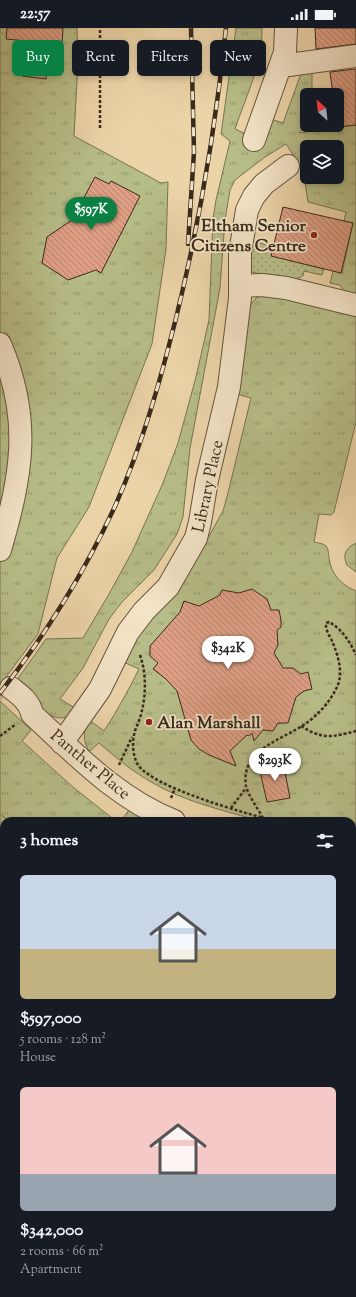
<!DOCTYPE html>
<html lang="en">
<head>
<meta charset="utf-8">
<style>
  :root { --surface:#171b24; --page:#242831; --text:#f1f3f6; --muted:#9ea1a6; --accent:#0b8043 }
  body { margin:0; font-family:"Sorts Mill Goudy",serif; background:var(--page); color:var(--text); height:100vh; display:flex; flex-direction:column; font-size:15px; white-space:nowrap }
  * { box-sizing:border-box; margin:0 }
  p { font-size:13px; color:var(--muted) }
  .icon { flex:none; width:22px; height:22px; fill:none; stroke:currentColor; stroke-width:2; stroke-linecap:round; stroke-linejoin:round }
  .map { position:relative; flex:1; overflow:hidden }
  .details { position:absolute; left:0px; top:789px; width:356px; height:480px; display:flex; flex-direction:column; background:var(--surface); border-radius:12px 12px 0 0; box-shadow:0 2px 6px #0003 }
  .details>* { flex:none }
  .hud { position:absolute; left:12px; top:12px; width:332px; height:36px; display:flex; gap:8px }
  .needle { width:26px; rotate:333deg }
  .controls { position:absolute; left:300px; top:60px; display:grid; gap:8px }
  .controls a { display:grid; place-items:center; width:44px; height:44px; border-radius:6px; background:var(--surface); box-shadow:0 2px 6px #0003; font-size:20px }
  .price { position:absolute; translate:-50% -34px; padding:0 9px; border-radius:14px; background:#fff; color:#222; font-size:13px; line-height:26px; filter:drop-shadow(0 1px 2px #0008) }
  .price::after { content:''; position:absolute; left:50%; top:24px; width:12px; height:9px; margin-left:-6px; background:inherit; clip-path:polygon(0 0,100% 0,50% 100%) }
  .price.active { background:var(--accent); color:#fff }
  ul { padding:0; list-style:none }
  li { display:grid; align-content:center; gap:8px; height:212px; padding:0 20px }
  li span { display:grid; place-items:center; height:124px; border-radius:6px; color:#555 }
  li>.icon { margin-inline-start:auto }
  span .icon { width:72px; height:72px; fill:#fffc; stroke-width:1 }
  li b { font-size:17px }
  h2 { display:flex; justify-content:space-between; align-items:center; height:48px; padding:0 20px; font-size:17px }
  .pill { padding:0 14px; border-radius:6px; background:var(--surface); box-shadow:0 2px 6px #0003; font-size:14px; line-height:36px }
  .pill.active { background:var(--accent); color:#fff }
  .status { display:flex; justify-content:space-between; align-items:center; height:28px; padding:0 20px; background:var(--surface); direction:ltr }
  .status svg { height:11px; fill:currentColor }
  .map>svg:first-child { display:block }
  .grass { fill:url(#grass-tufts); stroke:#787452; fill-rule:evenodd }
  .forest { fill:url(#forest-crowns); stroke:#787452 }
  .wetland { fill:url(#wetland-marsh); stroke:#787452 }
  .garden { fill:url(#garden-dots); stroke:#787452 }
  .water { fill:url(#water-ripples); stroke:#757d77 }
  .building { fill:url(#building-back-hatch); stroke:#3a2a1b }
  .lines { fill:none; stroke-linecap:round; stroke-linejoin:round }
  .minor-tunnel { stroke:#c8b28d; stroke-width:22; stroke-dasharray:22 11; stroke-linecap:butt }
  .minor-casing { stroke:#66543e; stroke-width:24 }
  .path { stroke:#3a2a1b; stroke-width:2.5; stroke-dasharray:3 2; stroke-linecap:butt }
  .minor { stroke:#f3e3c7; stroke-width:22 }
  .rail-casing { stroke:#3a2a1b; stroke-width:4.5 }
  .rail { stroke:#f3e3c7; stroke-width:3; stroke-dasharray:9; stroke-linecap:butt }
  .poi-dot { fill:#8f2418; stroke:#f3e3c7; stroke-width:1.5 }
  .labels { text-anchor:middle; stroke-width:3.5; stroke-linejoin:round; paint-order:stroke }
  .poi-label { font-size:17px; font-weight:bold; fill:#3a2a1b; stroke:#f3e3c7; text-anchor:end }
  .street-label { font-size:17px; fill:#3a2a1b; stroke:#f3e3c7 }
</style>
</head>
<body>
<div class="status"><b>22:57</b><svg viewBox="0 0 49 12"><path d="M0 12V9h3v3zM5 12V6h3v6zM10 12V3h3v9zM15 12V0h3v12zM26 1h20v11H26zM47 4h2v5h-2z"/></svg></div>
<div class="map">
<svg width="356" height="1269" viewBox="0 0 356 1269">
  <defs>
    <pattern id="grass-tufts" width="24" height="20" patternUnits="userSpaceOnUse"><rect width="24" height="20" fill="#b7bd88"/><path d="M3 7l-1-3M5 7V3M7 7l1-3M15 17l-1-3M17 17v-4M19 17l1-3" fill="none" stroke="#969a6e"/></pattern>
    <pattern id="forest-crowns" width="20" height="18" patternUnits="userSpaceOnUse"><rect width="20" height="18" fill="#b7bd88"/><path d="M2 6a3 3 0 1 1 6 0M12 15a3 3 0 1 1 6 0" fill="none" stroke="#969a6e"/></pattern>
    <pattern id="wetland-marsh" width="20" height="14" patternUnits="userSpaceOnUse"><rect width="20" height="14" fill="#b7bd88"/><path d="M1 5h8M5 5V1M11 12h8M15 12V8" fill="none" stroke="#969a6e"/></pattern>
    <pattern id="garden-dots" width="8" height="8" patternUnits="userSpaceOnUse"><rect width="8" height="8" fill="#b7bd88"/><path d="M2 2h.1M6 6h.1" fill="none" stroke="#969a6e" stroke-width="1.8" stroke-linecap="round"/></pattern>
    <pattern id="water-ripples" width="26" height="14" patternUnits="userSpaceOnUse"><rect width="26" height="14" fill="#9db5b4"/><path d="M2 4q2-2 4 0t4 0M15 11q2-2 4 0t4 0" fill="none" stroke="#819392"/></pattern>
    <pattern id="building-back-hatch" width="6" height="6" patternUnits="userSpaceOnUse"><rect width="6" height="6" fill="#de9f85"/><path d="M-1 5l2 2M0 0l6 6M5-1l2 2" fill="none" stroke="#b5826c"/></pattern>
  </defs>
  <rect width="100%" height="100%" fill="#ecd4a9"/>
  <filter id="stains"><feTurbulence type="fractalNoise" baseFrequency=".005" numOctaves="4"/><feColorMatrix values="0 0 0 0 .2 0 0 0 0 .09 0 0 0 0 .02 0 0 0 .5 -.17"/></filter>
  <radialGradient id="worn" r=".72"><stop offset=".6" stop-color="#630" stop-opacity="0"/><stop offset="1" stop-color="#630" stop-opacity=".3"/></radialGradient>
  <path class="grass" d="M0,0h77l1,34 -4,74 87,47 7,-1 -2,67 -14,95 -63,163 -32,51 -19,76 -38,51z
    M236,0h26c1,35 -16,68 -27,101l11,5 -3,8 16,7 12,-30 12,4 19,-52 10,1v23h-5v30l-8,8 57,-8v173l-9,-2 -7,-11 -10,-2 3,-12 9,2 11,-50 -9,-2 2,-9 -38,-10 -5,-32 -17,-26 -21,13 -30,23 -5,10 -5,30 -5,68 -30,160 -7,69 -6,17 -23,36 -32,32 -13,17 -26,49 -23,31 15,9c-3,3 -6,8 -9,9 -16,7 -41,-23 -52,-33l32,-45 37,-1 26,-44 23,-42 31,-69 15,-40 18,-66 13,-57 4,-101 3,-19 14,-59 -9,-7zM307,119h30v30h-30z
    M266,264l90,20v110l-22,90 -3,3 -12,-1 -5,28c3,1 9,1 12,4 3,3 2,8 3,12 2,16 12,27 27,33v252l-3,1 -1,-23h-99v-2c-32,-9 -72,-19 -100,-36 -20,-11 -38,-26 -54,-40l-8,7 -2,1c-7,-11 -5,-20 -1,-32l16,12c13,-20 24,-40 35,-62l-18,-8 9,-17 25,-30 18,-17 25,-41 25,-45 5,-18 23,-95 -15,-4 12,-86 7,-9z
    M356,515v29l-9,-7c-5,-11 -1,-17 9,-22z
    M0,673l31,29 -9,11 52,47 42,33h-112v472h348v-404h3l1,-8v416h-356z
    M129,782l20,11h-28z"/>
  <path class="forest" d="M0,786l9,7h-5v255l-4,10z"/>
  <path class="wetland" d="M352,1101l4,4v164h-22l1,-4h17z"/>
  <path class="garden" d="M250,212l24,7 -2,9 52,13 -2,6 -18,-4 -1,5 -11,6 -40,-10 -3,-2z"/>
  <path class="water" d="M352,1114l4,7v121l-4,-4z"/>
  <path class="building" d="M7,0h56l-1,17 -13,-2 -3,36 -24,-3 4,-35 -20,-2z
    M315,0h41v16l-40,5z
    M356,41v56l-19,2v-32h-4l-3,-23z
    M95,149l14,7 2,-3 29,15 -39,77 -5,-3 -28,10 -26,-17 5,-26 25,-17z
    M283,179l70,16 -12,50 -70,-17z
    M252,561l15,10 4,11h8l2,10v7l-4,3 1,15 -4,8 9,15h10l8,6 7,-2 4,17 -8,2 -8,6 -8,26h-10l-5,8 -10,-1 -9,11 -2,-8 -3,3 -2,-1 -17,16 6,15 -27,-11 -10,-6 -8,-9 -14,-49 -11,-12 -13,-10 5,-6 -8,-7v-10l30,-34 4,-11 15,5 21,-11 2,-5 17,3z
    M283,734l7,36 -23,4 -8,-35z"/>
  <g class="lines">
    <path class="minor-tunnel" d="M0,667l3,2"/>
    <g class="minor-casing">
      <path id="minor" d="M281,38l75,-10
        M254,112l31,-88 1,-24
        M240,258l22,-1 24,3 70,17
        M0,316c32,75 22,130 0,206
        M11,660c9,7 19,14 21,26 43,40 86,85 142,107
        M62,715l38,-54 28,-57 16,-21 24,-24 28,-49 4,-16 7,-42 22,-93 11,-89v-45l7,-43 7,-14 10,-12 24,-18
        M352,831h4"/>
    </g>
    <path class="path" d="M100,100v-100
      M140,627c7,20 6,43 0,63 -2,6 -5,11 -6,17 -2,10 -1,21 4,30 16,23 109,49 138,56
      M301,698c22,14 31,11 55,5
      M0,708l16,-12
      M119,737l13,-28
      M171,770l4,-10
      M231,780l15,-20
      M263,790c-5,-9 -15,-23 -17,-32 -6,-36 36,-46 59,-62 13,-9 25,-22 32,-37 6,-12 2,-29 -3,-41 -2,-8 -9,-14 -8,-23l3,-1c13,7 21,20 27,33
      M352,797h1l1,14
      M0,962l4,6
      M352,979l4,-6
      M0,1044l4,-13
      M223,1269l1,-4"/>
    <use href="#minor" class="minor"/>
    <g class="rail-casing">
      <path id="rail" d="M188,216l6,-92 -3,-124
        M0,665c46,-59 85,-121 116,-189 27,-61 45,-126 61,-190 23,-94 39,-190 49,-286"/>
    </g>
    <use href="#rail" class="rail"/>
  </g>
  <g class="poi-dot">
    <circle cx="314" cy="207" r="4"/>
    <circle cx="149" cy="694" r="4"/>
  </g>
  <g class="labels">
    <g class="poi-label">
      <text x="306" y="203">Eltham Senior<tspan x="306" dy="20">Citizens Centre</tspan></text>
      <text x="157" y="700" text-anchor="start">Alan Marshall</text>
    </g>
    <g class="street-label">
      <text transform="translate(207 458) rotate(-78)" y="6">Library Place</text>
      <text transform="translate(91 736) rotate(40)" y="6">Panther Place</text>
    </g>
  </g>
  <rect width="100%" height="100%" filter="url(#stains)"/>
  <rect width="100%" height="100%" fill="url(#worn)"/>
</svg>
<div class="controls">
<a><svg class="needle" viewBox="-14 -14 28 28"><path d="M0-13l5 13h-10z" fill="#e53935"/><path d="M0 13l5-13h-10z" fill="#9ea1a6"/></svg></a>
<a><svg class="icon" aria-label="layers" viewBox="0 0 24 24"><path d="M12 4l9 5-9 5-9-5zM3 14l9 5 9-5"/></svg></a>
</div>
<b class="price active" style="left:91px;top:203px">$597K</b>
<b class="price" style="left:228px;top:642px">$342K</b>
<b class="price" style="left:275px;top:754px">$293K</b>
<div class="hud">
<a class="pill active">Buy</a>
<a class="pill">Rent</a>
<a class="pill">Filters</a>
<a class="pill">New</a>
</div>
<section class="details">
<h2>3 homes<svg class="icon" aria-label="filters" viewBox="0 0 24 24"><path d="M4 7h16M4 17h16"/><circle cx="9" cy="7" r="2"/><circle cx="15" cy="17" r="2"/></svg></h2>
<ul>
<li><span style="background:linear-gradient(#c9d6e8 60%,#c2b280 0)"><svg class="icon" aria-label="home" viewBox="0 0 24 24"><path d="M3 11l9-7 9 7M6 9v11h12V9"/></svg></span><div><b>$597,000</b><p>5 rooms · 128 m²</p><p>House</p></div></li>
<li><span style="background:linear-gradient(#f6c9c9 70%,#9aa5b1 0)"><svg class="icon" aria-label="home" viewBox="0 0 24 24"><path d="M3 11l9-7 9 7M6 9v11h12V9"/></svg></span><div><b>$342,000</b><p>2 rooms · 66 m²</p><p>Apartment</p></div></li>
</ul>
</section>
</div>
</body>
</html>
